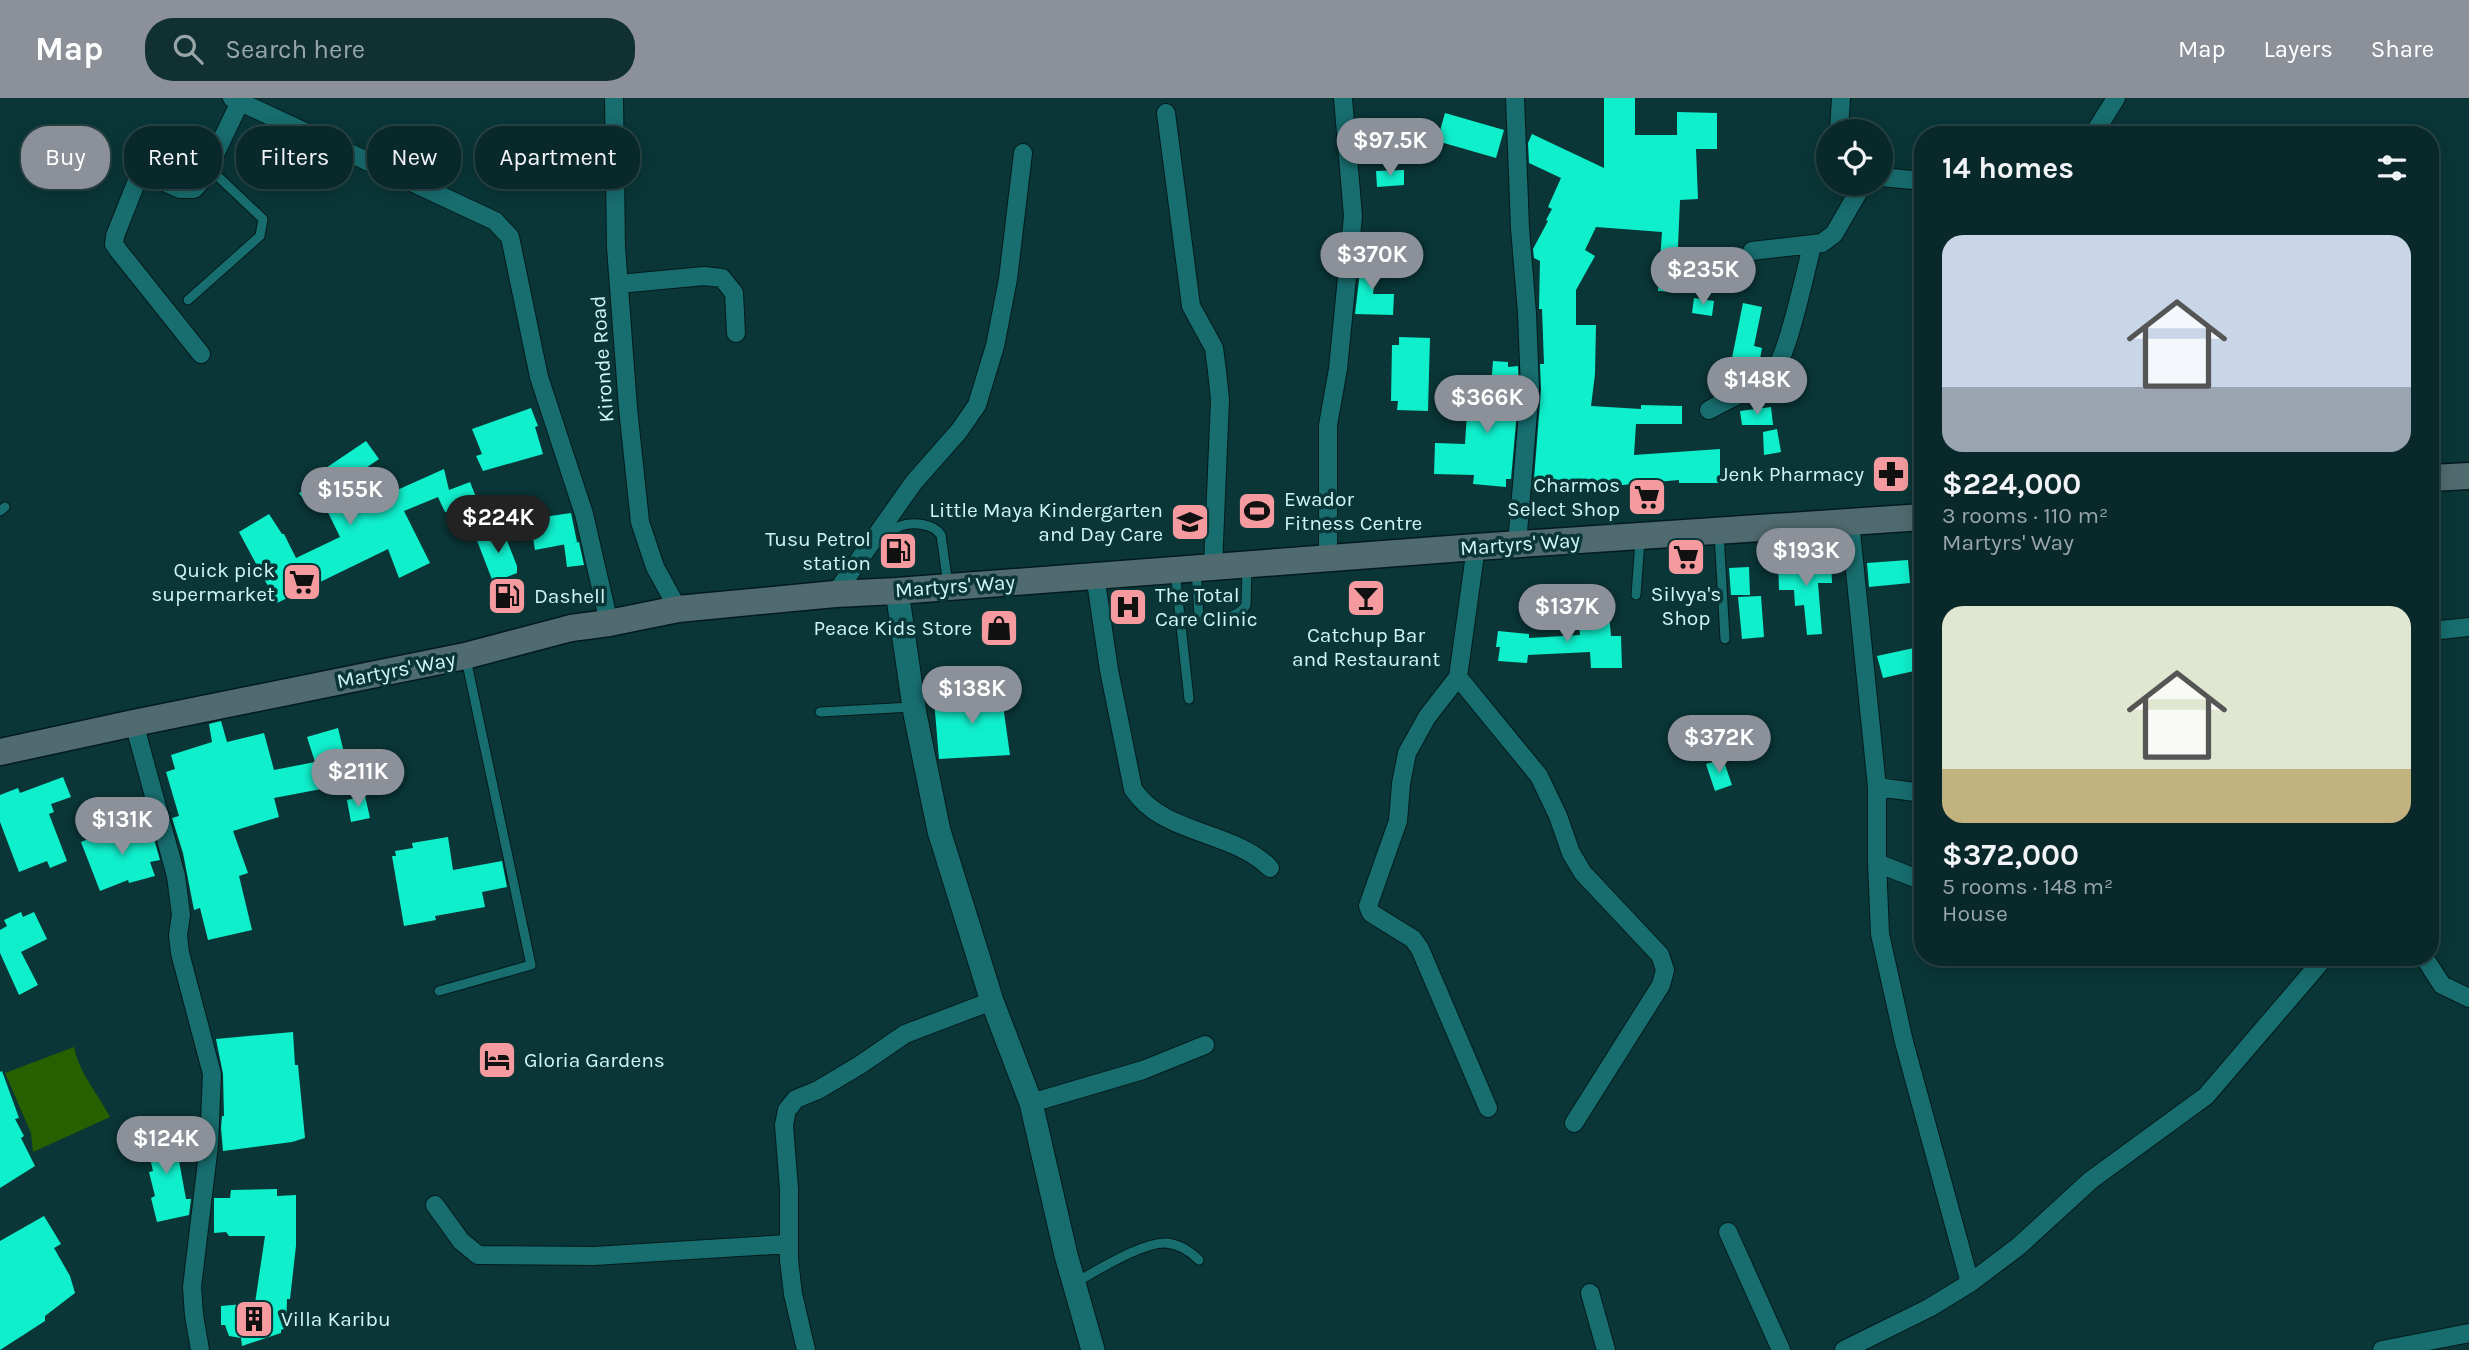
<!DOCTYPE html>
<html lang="en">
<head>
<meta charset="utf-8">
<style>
  :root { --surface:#082829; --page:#113031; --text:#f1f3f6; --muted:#98a6a8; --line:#294446; --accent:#8c9099 }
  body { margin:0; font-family:Karla,sans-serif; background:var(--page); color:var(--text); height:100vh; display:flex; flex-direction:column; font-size:26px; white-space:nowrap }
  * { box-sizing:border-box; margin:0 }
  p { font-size:23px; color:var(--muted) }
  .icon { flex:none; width:38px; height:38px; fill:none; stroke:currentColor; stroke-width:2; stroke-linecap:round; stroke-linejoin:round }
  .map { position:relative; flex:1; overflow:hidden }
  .panel { position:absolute; left:1914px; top:28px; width:525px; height:840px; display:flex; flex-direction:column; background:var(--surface); border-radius:28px; box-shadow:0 4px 18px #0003,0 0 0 2px var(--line) }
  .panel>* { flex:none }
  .banner { position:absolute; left:21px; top:28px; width:665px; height:63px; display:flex; gap:14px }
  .fabs { position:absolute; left:1816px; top:21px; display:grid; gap:14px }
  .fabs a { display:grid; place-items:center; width:77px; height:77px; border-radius:50%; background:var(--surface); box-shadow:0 4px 18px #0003,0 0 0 2px var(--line); font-size:35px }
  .price { position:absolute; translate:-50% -60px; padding:0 16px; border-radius:24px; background:var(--accent); color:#fff; font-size:23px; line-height:46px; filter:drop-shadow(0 2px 4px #0008) }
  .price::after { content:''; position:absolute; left:50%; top:42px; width:21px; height:16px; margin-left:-10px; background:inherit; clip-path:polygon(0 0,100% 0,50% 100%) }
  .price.on { background:#222; color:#fff }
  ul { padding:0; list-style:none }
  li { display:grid; align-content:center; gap:14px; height:371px; padding:0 28px }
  li span { display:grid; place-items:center; height:217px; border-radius:21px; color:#555 }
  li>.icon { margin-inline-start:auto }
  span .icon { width:126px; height:126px; fill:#fffc; stroke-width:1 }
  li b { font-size:30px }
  h2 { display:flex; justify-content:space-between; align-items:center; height:84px; padding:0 28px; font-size:30px }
  .chip { padding:0 24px; border-radius:28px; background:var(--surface); box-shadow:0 4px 18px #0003,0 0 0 2px var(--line); font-size:24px; line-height:63px }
  .chip.on { background:var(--accent); color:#fff }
  header { display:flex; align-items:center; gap:42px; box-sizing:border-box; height:98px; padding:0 35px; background:var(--accent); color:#fff }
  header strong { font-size:33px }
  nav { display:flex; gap:38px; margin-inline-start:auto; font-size:24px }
  .search { width:490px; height:63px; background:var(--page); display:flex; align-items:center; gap:18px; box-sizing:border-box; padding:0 24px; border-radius:28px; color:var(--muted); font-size:26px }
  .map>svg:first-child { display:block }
  .green { fill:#286000 }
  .building { fill:#10efcc }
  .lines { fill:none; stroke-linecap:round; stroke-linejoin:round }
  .service-casing { stroke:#031b1c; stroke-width:11 }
  .minor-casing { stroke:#031b1c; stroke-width:20 }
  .tertiary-casing { stroke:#031b1c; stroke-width:25 }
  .secondary-casing { stroke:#031b1c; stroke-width:29 }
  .service { stroke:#186d6f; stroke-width:9 }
  .minor { stroke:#186d6f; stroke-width:18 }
  .tertiary { stroke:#186d6f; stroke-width:23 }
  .secondary { stroke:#506b6f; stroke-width:26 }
  .labels { text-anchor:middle; stroke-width:7; stroke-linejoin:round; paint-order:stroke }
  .street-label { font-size:21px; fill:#d0f5f5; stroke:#0a3637 }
  .poi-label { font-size:21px; fill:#d0f5f5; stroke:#0a3637; text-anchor:end }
</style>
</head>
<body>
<header>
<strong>Map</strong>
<div class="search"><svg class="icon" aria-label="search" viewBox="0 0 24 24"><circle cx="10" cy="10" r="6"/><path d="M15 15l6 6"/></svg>Search here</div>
<nav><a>Map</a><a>Layers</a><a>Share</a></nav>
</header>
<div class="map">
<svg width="2469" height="1252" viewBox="0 0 2469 1252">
  <rect width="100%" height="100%" fill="#0a3637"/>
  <path class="green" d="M74,949c5,26 24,47 36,70l-77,35 -2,-19 -26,-60z"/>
  <path class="building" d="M1604,0h31v37h42v-23l40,1v36h-21l2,50 -18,1 -4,92 -18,-1 4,-59 -66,-5 -11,23 10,6 -19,34v35h20l-1,49 -4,32 50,3v-4l41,1v18h-46l-2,31 86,-6v34h-41v-3l-68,6 -44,-4v-2l-33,-1 7,-89 -1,-26h4l-2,-55h-3l1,-48 -6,-3 -1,-9 15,-28 -2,-1 6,-11 -4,-2 13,-29 -32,-15 -1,-20 4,-9 72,34z
    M1445,15l59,17 -8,28 -59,-17z
    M1404,72v15l-27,2 -1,-16z
    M1362,157l15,2 -4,37h21l-1,21 -38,-1z
    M1694,200l20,3 -2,15 -20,-3z
    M1743,205l19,4 -8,39 8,2 -3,16 -27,-6z
    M1399,239l31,1 -2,73 -31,-1 1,-9h-7l1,-56h7z
    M1493,263l15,1v5l10,-1 1,23 -8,90h-5v8l-33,-3 1,-9 -40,-1 1,-31 30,1 2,-32 22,1z
    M1771,309l2,18h-31l-2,-14z
    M531,310l7,18 -3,1 8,27 -60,17 -7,-15 6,-2 -10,-25z
    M1777,331l4,23 -17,3 -1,-23z
    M366,343l13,18 -26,18 13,27 78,-35 5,21 21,-8 8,20 -33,10 -7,-15 -34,14 26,52 -31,15 -11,-29 -111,54 -38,-71 30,-18 13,20h2l12,24 44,-21 -18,-37 -12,8 -11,-15 23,-16 -2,-5z
    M571,415l6,29 -42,8 -5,-31z
    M502,430l15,38v7l-24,9 -17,-44z
    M579,444l5,23 -17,2 -3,-23z
    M1801,462v3l30,-1 1,21h-14l4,51 -15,1 -3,-30 -9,1 -1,-16h-15l-1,-29z
    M1908,462l2,23 -41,4 -2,-24z
    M1749,469l1,28h-19l-2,-27z
    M1761,498l3,41 -22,2 -4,-42z
    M1609,516l2,22h10l1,32h-31l-1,-16 -62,3 -1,8 -29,-2 2,-14h-4l2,-16 31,3v4l51,-3 -2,-18z
    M1923,548v23l-40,9 -6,-22z
    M1001,593l9,64 -71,4 -5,-59z
    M221,623l6,21 37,-9 10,37 41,-8 -8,-25 31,-9 8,33 -20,4 6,22 -58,11 5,19 -46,14 15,42 -9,3 13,54 -44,10 -8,-32 -6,2 -11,-57 -11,-35 7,-2 -13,-44 9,-3 -4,-14 41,-13 -3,-18z
    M1723,661l9,26 -17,6 -9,-27z
    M63,679l8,20 -20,7 3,8 -5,2 18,47 -17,7 -3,-7 -28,11 -19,-50v-27l18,-7 2,5z
    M365,698l5,22 -19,4 -4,-22z
    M150,727l10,35 -10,2 5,14 -26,7 -1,-3 -28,11 -19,-49 15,-6 1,4z
    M448,739l5,33 49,-9 5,26 -25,5 3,15 -50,9 1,4 -32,6 -12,-70h4l-1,-5 18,-3 -1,-5z
    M21,814l2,5 11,-5 13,27 -26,13 17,33 -19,10 -19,-42v-23l7,-4 -3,-6z
    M293,934l2,33h3l7,73 -13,4 -69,9 -2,-23 1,-12h2l-1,-42 -7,-35z
    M2,973l17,47 -4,1 9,17 -3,2 14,28 -35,22v-116z
    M173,1030l13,71h5l-2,16 -32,7 -6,-24 4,-2 -6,-24 4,-1 -9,-38z
    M277,1091v7l19,-1v51l-6,53h-3l-1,29 -5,2v3l-39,13 -1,-8 -12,-2 -4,-11h-4v-19l34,-3 10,-67h-36l-3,-4 -12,1v-35h16l1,-8z
    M44,1118l17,28 -7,4 16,28 5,17 -30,23v5l-45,29v-109z"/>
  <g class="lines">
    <g class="service-casing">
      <path id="service" d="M188,202l72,-64 3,-17 -55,-52
        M0,413l5,-4
        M1719,435l6,106
        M881,441c6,-4 12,-10 19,-13 13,-4 33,-3 41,9l7,50
        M1196,471l3,47c11,8 40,2 47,-11l1,-39
        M1175,473l14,128
        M1636,497l4,-55
        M820,614l92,-5
        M439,893l92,-26 -65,-306
        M1076,1184c21,-11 66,-40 90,-39 13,1 24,8 33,17"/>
    </g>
    <g class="minor-casing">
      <path id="minor" d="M232,0l263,123 15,16 29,140 45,137 25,109
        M614,0l2,149 12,161 12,114 15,45 23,42
        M1515,0l5,130 7,85 3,76 -13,155
        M1166,15l25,193 23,42 3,23 3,29 -7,166
        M1839,33l2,-33
        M2093,37l23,-37
        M1881,79l42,4
        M1752,153l70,-8 12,-9 29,-50
        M619,186l85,-8 18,2 12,15 2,40
        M201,256l-83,-104 -4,-6 1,-8 25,-63h5l35,16h14l9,-10 37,-77
        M1709,312c21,-12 48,-22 65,-40 13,-12 32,-101 38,-124
        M1850,424l27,265v76l3,71 24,108 66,241
        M1476,449l-18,130 81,99 19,40 13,37 12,20 77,82 5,15 -4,15 -87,138
        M1328,460v-133l10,-56 15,-153 -10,-118
        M1095,477l14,95 24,119c30,46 99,41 137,79
        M835,496l79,-112 45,-51 18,-26 18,-59 13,-67 15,-126
        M2431,533l38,-4
        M1458,579l-31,40 -20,36 -6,31 -3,37 -30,85 3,7 42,26 7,10 68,159
        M134,625l42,153 5,39 -3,20 2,18 32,121 -3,71 -17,142 2,28 6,35
        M1877,689l46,6
        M1877,765l46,18
        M2424,859l18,28 27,13
        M1031,1005l112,-33 62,-25
        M435,1107l26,36 17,14 116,1 194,-12
        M1728,1134l53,118
        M1590,1195l16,57
        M806,1252l-13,-56 -4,-34v-71l-5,-64 3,-15 9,-11 22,-9 42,-25 45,-31 87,-33
        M1844,1252l85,-42 41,-25 49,-37 72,-66 115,-84 119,-139
        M2382,1252l87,-17"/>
    </g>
    <g class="tertiary-casing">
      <path id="tertiary" d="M897,493l18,123 24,117 53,170 39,102 35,152 27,95"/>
    </g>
    <g class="secondary-casing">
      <path id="secondary" d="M2431,380l38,-2
        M0,654l134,-29 331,-67 106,-28 38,-5 69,-14 157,-15 62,-3 579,-44 447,-30"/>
    </g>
    <use href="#service" class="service"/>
    <use href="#minor" class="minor"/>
    <use href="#tertiary" class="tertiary"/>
    <use href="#secondary" class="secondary"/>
  </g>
  <defs>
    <g id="pharmacy-square" transform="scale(2.0125)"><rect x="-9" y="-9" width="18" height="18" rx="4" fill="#f59b9f" stroke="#0a3637"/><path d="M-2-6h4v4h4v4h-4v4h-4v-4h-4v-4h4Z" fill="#111"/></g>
    <g id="supermarket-square" transform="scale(2.0125)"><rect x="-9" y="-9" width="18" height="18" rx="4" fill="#f59b9f" stroke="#0a3637"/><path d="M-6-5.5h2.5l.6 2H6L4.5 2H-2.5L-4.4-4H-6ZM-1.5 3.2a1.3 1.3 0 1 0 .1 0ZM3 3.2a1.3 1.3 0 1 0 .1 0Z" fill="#111"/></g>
    <g id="stadium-square" transform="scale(2.0125)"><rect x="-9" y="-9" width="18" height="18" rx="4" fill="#f59b9f" stroke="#0a3637"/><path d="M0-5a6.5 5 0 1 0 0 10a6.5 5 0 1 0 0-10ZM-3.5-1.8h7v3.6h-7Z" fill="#111"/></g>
    <g id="school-square" transform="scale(2.0125)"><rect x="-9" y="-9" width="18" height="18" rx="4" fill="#f59b9f" stroke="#0a3637"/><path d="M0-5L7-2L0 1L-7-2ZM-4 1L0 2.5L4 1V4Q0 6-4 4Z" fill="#111"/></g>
    <g id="fuel-square" transform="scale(2.0125)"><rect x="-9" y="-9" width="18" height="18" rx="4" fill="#f59b9f" stroke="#0a3637"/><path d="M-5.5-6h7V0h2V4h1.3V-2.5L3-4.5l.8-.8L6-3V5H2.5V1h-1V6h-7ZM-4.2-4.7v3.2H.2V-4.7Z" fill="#111"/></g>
    <g id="bar-square" transform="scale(2.0125)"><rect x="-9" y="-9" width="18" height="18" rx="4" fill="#f59b9f" stroke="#0a3637"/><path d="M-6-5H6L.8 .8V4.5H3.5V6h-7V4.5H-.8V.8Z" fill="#111"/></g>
    <g id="hospital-square" transform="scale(2.0125)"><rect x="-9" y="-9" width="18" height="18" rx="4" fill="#f59b9f" stroke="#0a3637"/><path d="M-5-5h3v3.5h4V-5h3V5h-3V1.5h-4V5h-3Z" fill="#111"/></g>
    <g id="shop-square" transform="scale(2.0125)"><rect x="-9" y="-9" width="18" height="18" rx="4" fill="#f59b9f" stroke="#0a3637"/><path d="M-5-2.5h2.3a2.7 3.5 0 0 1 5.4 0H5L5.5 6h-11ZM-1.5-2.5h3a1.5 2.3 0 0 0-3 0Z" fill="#111"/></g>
    <g id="hotel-square" transform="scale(2.0125)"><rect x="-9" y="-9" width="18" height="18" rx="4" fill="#f59b9f" stroke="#0a3637"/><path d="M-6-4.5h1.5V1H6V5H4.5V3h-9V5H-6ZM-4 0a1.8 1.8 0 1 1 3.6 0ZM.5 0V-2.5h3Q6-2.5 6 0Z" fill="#111"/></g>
    <g id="building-square" transform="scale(2.0125)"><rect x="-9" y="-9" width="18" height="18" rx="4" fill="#f59b9f" stroke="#0a3637"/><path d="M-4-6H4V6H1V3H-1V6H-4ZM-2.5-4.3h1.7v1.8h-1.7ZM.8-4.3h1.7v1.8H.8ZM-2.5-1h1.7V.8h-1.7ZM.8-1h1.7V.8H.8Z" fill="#111"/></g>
  </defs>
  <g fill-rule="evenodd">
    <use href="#pharmacy-square" x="1891" y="376"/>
    <use href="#supermarket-square" x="1647" y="399"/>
    <use href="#stadium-square" x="1257" y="413"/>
    <use href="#school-square" x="1190" y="424"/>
    <use href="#fuel-square" x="898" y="453"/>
    <use href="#supermarket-square" x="1686" y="459"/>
    <use href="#supermarket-square" x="302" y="484"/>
    <use href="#fuel-square" x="507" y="498"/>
    <use href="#bar-square" x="1366" y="500"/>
    <use href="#hospital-square" x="1128" y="509"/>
    <use href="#shop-square" x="999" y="530"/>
    <use href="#hotel-square" x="497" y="962"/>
    <use href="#building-square" x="254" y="1221"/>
  </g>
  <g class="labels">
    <g class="street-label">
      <text transform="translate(602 261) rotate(-94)" y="7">Kironde Road</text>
      <text transform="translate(1520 446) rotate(-4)" y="7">Martyrs' Way</text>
      <text transform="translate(955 488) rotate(-4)" y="7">Martyrs' Way</text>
      <text transform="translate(396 572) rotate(-11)" y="7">Martyrs' Way</text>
    </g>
    <g class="poi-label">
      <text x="1864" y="383">Jenk Pharmacy</text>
      <text x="1620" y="394">Charmos<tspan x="1620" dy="24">Select Shop</tspan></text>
      <text x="1284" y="408" text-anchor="start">Ewador<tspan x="1284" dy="24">Fitness Centre</tspan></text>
      <text x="1163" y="419">Little Maya Kindergarten<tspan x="1163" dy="24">and Day Care</tspan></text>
      <text x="871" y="448">Tusu Petrol<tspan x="871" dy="24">station</tspan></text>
      <text x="275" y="479">Quick pick<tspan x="275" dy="24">supermarket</tspan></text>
      <text x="1686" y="503" text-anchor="middle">Silvya's<tspan x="1686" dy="24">Shop</tspan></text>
      <text x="1155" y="504" text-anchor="start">The Total<tspan x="1155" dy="24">Care Clinic</tspan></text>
      <text x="534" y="505" text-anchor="start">Dashell</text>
      <text x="972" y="537">Peace Kids Store</text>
      <text x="1366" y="544" text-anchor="middle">Catchup Bar<tspan x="1366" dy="24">and Restaurant</tspan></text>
      <text x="524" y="969" text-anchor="start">Gloria Gardens</text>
      <text x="281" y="1228" text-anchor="start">Villa Karibu</text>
    </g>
  </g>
</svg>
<div class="fabs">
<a><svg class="icon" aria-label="locate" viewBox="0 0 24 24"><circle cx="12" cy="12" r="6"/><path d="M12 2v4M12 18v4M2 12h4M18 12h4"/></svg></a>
</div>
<b class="price" style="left:1390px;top:80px">$97.5K</b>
<b class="price" style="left:1372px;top:194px">$370K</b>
<b class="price" style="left:1703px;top:209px">$235K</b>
<b class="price" style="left:1757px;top:319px">$148K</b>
<b class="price" style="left:1487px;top:337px">$366K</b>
<b class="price" style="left:350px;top:429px">$155K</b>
<b class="price on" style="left:498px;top:457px">$224K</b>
<b class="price" style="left:1806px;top:490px">$193K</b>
<b class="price" style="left:1567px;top:546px">$137K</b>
<b class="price" style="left:972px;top:628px">$138K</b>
<b class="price" style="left:1719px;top:677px">$372K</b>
<b class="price" style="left:358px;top:711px">$211K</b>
<b class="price" style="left:122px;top:759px">$131K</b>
<b class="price" style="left:166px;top:1078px">$124K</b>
<div class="banner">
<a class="chip on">Buy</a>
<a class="chip">Rent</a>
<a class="chip">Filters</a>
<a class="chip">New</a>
<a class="chip">Apartment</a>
</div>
<section class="panel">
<h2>14 homes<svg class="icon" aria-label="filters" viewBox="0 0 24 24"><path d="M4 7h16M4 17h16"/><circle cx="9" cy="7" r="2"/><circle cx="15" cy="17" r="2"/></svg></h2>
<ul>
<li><span style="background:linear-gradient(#c9d6e8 70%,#9aa5b1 0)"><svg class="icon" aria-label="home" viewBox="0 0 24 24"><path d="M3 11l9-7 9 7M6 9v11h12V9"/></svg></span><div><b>$224,000</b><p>3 rooms · 110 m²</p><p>Martyrs' Way</p></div></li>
<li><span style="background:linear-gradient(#dfe7d0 75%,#c2b280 0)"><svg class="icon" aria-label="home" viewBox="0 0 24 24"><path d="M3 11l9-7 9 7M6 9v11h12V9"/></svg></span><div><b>$372,000</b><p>5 rooms · 148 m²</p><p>House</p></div></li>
</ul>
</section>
</div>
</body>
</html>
